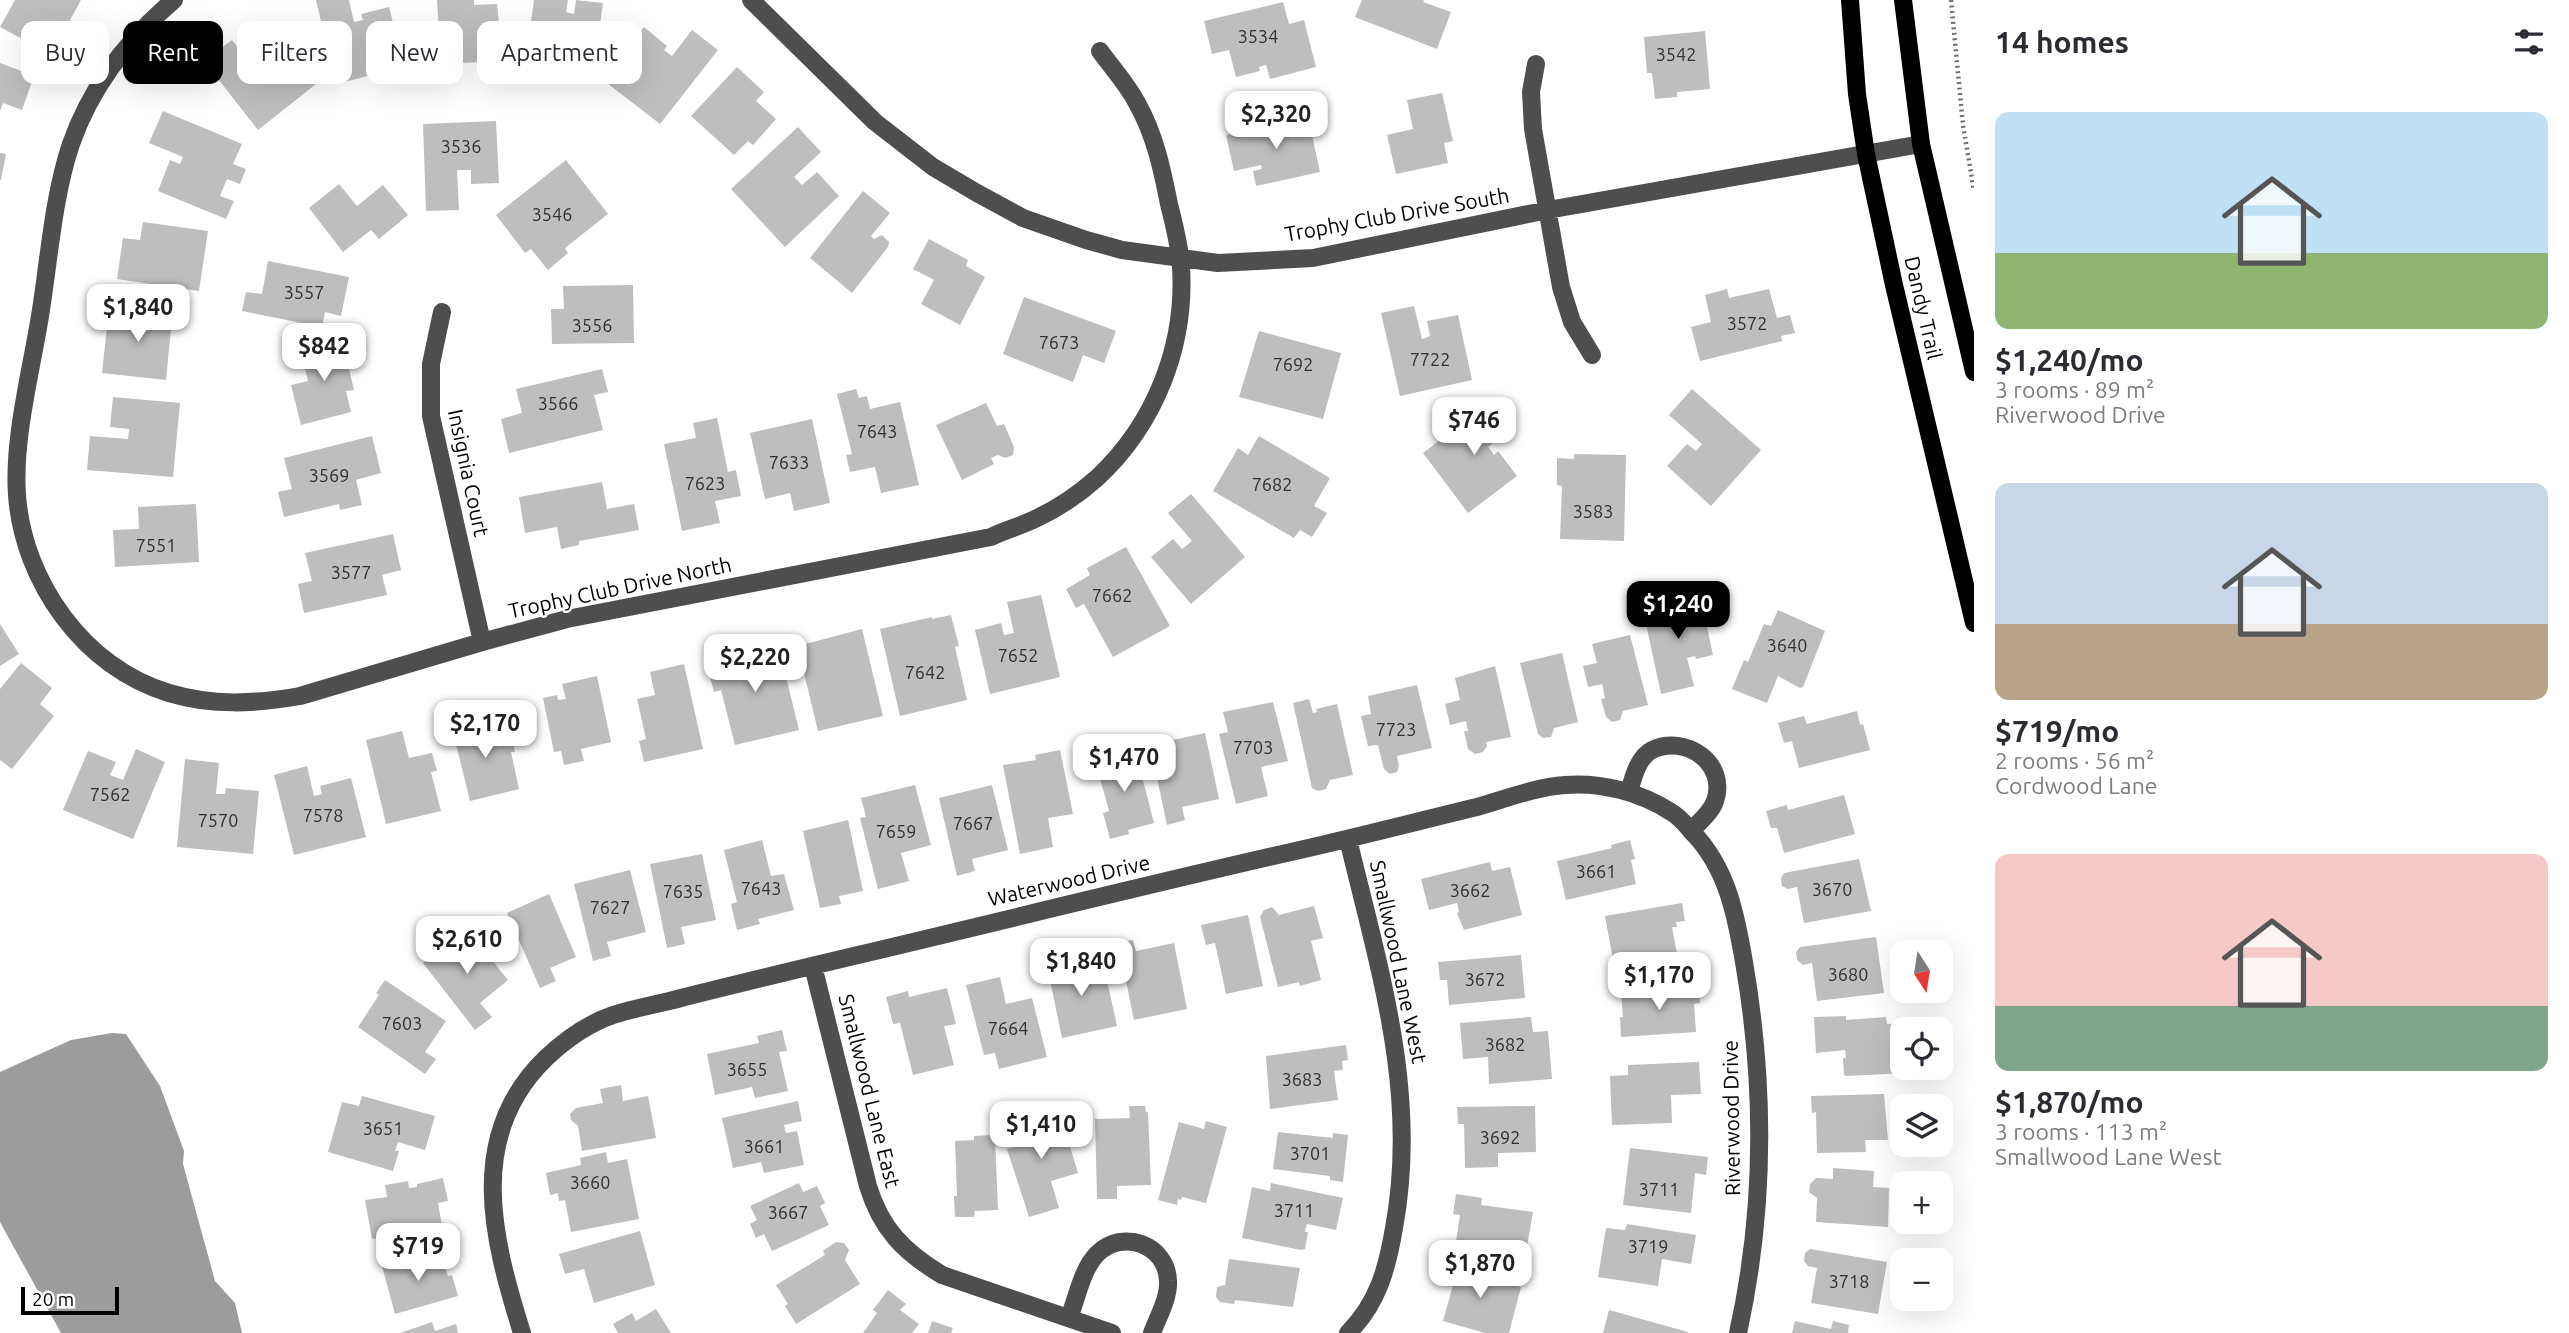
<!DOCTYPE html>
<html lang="en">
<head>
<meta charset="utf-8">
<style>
  :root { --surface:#fff; --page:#f7f7f7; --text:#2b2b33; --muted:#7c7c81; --accent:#000 }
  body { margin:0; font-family:Ubuntu,sans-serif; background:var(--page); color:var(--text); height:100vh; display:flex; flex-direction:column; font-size:26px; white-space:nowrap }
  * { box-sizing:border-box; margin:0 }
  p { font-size:23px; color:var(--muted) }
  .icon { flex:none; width:38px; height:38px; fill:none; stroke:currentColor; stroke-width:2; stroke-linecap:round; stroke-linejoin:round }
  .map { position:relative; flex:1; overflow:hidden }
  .details { display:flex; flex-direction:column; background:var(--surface); width:595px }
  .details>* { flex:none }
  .guide { position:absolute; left:21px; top:21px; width:665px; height:63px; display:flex; gap:14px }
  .needle { width:46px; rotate:168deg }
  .fabs { position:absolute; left:1890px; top:940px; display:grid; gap:14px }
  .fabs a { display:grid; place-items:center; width:63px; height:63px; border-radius:14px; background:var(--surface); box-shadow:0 7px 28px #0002; font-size:35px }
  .scale { position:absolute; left:21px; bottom:18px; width:98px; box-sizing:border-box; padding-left:7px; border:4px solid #000; border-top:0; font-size:19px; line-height:24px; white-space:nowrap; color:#000; -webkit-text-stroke:5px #fff; paint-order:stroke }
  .price { position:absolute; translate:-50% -60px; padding:0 16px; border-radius:14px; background:#fff; color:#222; font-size:23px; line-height:46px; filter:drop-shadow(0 2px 4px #0008) }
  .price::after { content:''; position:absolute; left:50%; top:42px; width:21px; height:16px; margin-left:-10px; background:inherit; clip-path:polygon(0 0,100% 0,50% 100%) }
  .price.active { background:var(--accent); color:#fff }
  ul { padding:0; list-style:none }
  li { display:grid; align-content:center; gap:14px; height:371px; padding:0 21px }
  li span { display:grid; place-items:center; height:217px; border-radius:14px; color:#555 }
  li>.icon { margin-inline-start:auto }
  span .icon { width:126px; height:126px; fill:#fffc; stroke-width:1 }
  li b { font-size:30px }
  h2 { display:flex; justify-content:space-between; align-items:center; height:84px; padding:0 21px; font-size:30px }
  .pill { padding:0 24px; border-radius:14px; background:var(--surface); box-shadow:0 7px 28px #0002; font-size:24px; line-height:63px }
  .pill.active { background:var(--accent); color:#fff }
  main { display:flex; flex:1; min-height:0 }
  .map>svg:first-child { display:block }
  .water { fill:#9c9c9c }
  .building { fill:#bebebe }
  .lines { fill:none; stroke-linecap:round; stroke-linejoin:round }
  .path { stroke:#707070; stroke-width:4.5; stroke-dasharray:2 3.5; stroke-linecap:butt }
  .minor { stroke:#4e4e4e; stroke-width:18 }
  .major { stroke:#000; stroke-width:18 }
  .labels { text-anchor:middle; stroke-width:5; stroke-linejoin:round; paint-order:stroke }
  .number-label { font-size:18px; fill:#303030 }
  .street-label { font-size:21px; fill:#000; stroke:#fff }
</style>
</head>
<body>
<main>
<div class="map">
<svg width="1974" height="1333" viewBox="0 0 1974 1333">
  <rect width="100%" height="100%" fill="#fff"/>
  <path class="water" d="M112,1033l14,1 34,52 24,65 -1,13 32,117 20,22 7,30h-181l-61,-111v-150l71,-32z"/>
  <path class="building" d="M15,0h66l-17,31 -9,-5 -6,10 3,2 -7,13 -45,-24z
    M316,0h33l5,22 9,-2 -2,-6 28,-7 15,60 -68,17z
    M437,0h37v5l23,-1 2,19 -4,1 3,37 -57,3z
    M534,0h34l-2,12 8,2 2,-14 27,3 -10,71 -68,-10z
    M1362,0h62l-1,2 28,10 -14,37 -82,-32z
    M1283,2l6,22 15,-4 12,47 -46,12 -4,-14 -7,2 1,4 -24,6 -7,-27 -17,4 -8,-33z
    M644,27l23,19 -3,4 8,6 20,-26 26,20 -58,74 -57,-44z
    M1705,31l5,58 -33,3v5l-22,2 -3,-26h-5l-3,-36z
    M277,34l39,50 -58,46 -54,-69 28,-21 24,31 8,-6 -10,-13z
    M0,63l34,13 -12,34 -19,-7 -3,8z
    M737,67l27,25 -8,9 20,18 -23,26 -5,-4 -14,14 -43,-39z
    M1442,93l11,48 -9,2 4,20 -52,11 -9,-39 26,-6 -6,-29z
    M163,111l79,33 -9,20 13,5 -6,15 -13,-5 -7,17 14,5 -8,18 -68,-28 12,-31 10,4 3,-7 -34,-14z
    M1308,117l12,55 -64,14 -3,-15 9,-2 -1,-4 -27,6 -8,-36z
    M496,121l3,62 -28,1v-14h-14l2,40 -33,1 -3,-87z
    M798,127l23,25 -27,25 8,8 15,-13 22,24 -54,51 -54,-58z
    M0,153l6,1 -5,26h-1z
    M566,160l42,54 -43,34 3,5 -20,17 -17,-21 -6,4 -29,-38z
    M339,184l18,22 26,-21 25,30 -29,24 -8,-9 -28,22 -34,-44z
    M863,191l27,22 -19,23 3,3 8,-4 7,7 -1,5 -36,46 -42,-35z
    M143,222l65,9 -9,60 -82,-12 6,-41 17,2z
    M929,239l39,21 -2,6 19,11 -25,48 -39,-21 13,-24 -21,-11z
    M268,261l81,16 -8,39 -16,-4 -3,15 -80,-16 4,-19 16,2z
    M633,285l1,58 -82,1 -1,-35h13l-1,-23z
    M1727,289l2,9 40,-9 8,29 13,-3 5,18 -14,3 1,5 -82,20 -9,-34 20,-5 -6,-27z
    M1024,297l92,34 -12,32 -21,-8 -10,27 -70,-28z
    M125,301l22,2 -1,13 26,2 -6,62 -64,-7 5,-46 10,1 1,-9 5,1z
    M1414,306l8,33 8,-3 -3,-15 31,-6 14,65 -72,16 -19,-83z
    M1259,331l82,22 -18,66 -84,-22z
    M342,339l12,51 -8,1 5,21 -50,13 -10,-40 17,-4 -8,-32z
    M602,369l6,23 -14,3 9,35 -94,23 -8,-34 21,-6 -6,-24z
    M856,389l3,9 8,-2 3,13 30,-7 19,83 -38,8 -6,-26 -25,5 -4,-17 6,-1 -15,-60z
    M1692,389l69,61 -50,56 -44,-40 20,-22 9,7 6,-7 -33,-29z
    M113,397l67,6 -7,74 -86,-7 3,-34 38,3 1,-10 -19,-2z
    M1495,398l21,27 -28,22 6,8 4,-4 19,25 -49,37 -45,-60z
    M986,403l11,23 7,-2 10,23 -1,8 -8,3 -7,-3 -7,3 3,6 -32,16 -26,-55z
    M717,418l11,54 8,-2 5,26 -26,5 5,22 -38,8 -18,-87 32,-6 -3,-15z
    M812,419l18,84 -36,8 -4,-18 -25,6 -15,-66z
    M372,436l9,37 -25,7 6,25 -22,5 -1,-6 -55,13 -6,-25 14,-3 -8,-31z
    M1259,436l71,42 -16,28 13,7 -15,24 -12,-7 -6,8 -81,-47 25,-43 10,7z
    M1574,454l52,1 -2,86 -64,-2 2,-53 -5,-1v-27l17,1z
    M602,482l5,27 27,-5 5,26 -60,11v4l-18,4 -4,-22 -32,6 -6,-36z
    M1191,494l54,63 -54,47 -40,-47 22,-18 9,10 10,-8 -24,-28z
    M196,504l3,58 -84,5 -2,-37 26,-1 -1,-22z
    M393,534l8,36 -19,5 5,20 -83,18 -6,-29 14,-3 -7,-28z
    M1126,547l44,79 -57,31 -29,-53 -8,4 -10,-19 24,-14 -3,-7z
    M1700,594l13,61 -17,4 -1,-3 -8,2 7,28 -33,8 -15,-70 9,-2 -4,-17z
    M1041,595l19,82 -70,17 -15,-64 26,-7 3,12 10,-2 -7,-31z
    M1778,610l47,21 -22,56 -3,1 -22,-12 -11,27 -35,-14 12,-29 4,2 16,-38 7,2z
    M951,615l8,31 -4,1 12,53 -67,16 -20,-87 52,-12v2z
    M0,624l19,30 -19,12z
    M862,629l21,87 -65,15 -14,-58 -4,1 -6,-27z
    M1630,635l18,70 -25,6 -3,9 -8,2 -6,-5 -5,-18 4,-1 -3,-14 -14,3 -5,-21 14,-3 -5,-19z
    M778,644l21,86 -64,15 -14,-55 -7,2 -7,-27 24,-6 -1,-4z
    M1562,653l16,69 -24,6 -3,9 -8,1 -5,-4 -18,-71z
    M21,663l31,25 -12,16 14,12 -42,53 -12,-9v-71z
    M684,664l19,85 -59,13 -5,-21 7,-2 -9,-40 18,-4 -5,-23z
    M1495,666l16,71 -25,5 1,4 -4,6 -8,2 -7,-5 -4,-18h4l-2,-10 -16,4 -5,-21 15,-4 -5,-22z
    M597,676l14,66 -30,7 3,12 -20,4 -3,-14 -7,1 -11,-54 14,-3 1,5 8,-1 -4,-15z
    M1417,685l15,63 -35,8 2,10 -2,6 -7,2 -6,-5 -6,-24 -10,1 -7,-30 10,-2 -3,-18z
    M1309,699l4,14 4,-1 -1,-3 21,-5 16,71 -23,5 -4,9 -8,2 -6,-3 -19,-85z
    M1273,702l15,59 -27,6 7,29 -32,8 -17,-70 9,-2 -5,-20z
    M1857,711l3,14 3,-1 7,26 -71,18 -7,-27 -8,2 -6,-20 26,-7 3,8z
    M481,716l7,27 9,-2 2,-4h13l3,15h-4l8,37 -49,12 -19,-77z
    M402,731l7,27 23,-5 5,18 -6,1 10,39 -55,13 -20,-84z
    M1205,733l14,66 -37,8 3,13 -18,5 -17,-80z
    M136,749l29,13 -32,77 -70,-29 25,-59 28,11 -6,13 13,5z
    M1135,749l19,74 -26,7 1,4 -19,5 -7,-26 6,-2 -13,-47 19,-5 -1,-5z
    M1060,750l13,64 -25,4 5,29 -33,7 -17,-89 33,-5 -1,-5z
    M185,759l34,4 -3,31h9l1,-6 33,3 -6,63 -76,-7z
    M307,766l7,30 8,-2 -2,-8 31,-8 15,59 -72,18 -20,-80z
    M915,785l16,60 -30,8 8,28 -31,8 -18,-71 6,-1 -5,-19z
    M992,785l16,65 -36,9 3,12 -18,5 -18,-78z
    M1844,795l11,39 -71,19 -7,-25h-6l-5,-17 21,-6 1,5z
    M848,820l15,71 -24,5 2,8 -21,4 -17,-77z
    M762,840l9,36 13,-2 10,36 -36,9 2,5 -23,6 -6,-26 6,-2 -13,-52z
    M1630,840l5,19 -4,1 5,24 -70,16 -9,-39 55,-13 -1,-3z
    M702,854l14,66 -35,7 4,17 -18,4 -17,-84z
    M1859,859l12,52 -67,12 -7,-36 -9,2 -6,-3 -1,-8 3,-5z
    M1490,862l2,9 18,-4 12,48 -58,15 -7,-17 2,-1 -2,-9 -28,7 -8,-31z
    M630,870l16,62 -39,10 4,14 -18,5 -19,-77z
    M549,894l27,63 -26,11 6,13 -16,7 -33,-75z
    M1682,903l3,18 -9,1 1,5h-5l6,32 -63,12 -10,-55z
    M1314,906l9,32 -12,3 10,39 -21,6 -1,-4 -21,5 -18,-70 4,-7 8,-3 7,8z
    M1248,915l15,71 -37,8 -11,-51 -9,2 -5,-20z
    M466,928l42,52 -28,23 12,14 -17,13 -52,-67z
    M1876,937l8,56 -67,8 -5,-38 -9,2 -6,-5 -1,-8 4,-5z
    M1133,940l3,11 38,-8 13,66 -53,11 -16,-78z
    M1521,955l4,43 -76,7 -2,-25h-7l-2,-18z
    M1061,957l3,13 39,-8 14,64 -55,12 -16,-77z
    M1000,977l6,27 26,-6 15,59 -48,12 -4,-16 -11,2 -18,-70z
    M385,980l61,41 -21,31 11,7 -11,15 -67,-47 21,-32 -3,-2z
    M1699,986l1,17 -6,1 2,28 -75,5 -1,-20h3l-2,-25z
    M947,988l9,36 -12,2 10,39 -41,10 -13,-52 -7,1 -7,-27 22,-6 1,6z
    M1846,1016v4l40,-3 1,7 17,-1 -2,45h5v5l-60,3 -3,-1 -1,-17h3l-1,-8 -29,3 -2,-36z
    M1531,1017l2,15 15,-1 4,48 -63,5 -1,-27 -25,2 -3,-36z
    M782,1030l5,21 -8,1 9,39 -33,7 -3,-11 -37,8 -8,-41 52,-11 -2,-7z
    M1346,1045l2,15 -6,1 1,9 -9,1 4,29 -68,9 -4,-53z
    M1699,1062l2,32 -30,1 1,28 -60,2 -2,-49 18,-1v-10z
    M621,1085l2,16 25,-5 8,42 -74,13 -4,-25 -7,-6 -1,-6 6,-6 27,-5 -3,-14z
    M1884,1094l4,46h-23l1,12 -49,1 -1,-41 -4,1 -1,-17z
    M362,1096l73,20 -10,34 -27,-8 -3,9h4l-6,20 -65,-19 14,-50 17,4z
    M798,1101l4,20 -18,4 2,8 11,-2 7,34 -40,8 -3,-11 -28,6 -11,-50z
    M1129,1106h16l1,6h2l3,73 -34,1v13h-20l-2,-80 35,-1z
    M1535,1106l1,46 -38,1v14l-33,1 -1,-44h-6l-1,-17z
    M1060,1113l18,60 -27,8 8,27 -30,9 -22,-68 10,-3 -6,-19z
    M1206,1121l21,6 -21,76 -24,-6 -1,3 -3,-1 -1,6 -19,-5 21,-78 25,7z
    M1278,1132l55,6v-5l15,2 -5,47 -13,-2v-4l-57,-7z
    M995,1135l3,75 -23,1 -1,6h-19l-1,-21h3l-2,-55 19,-1v-4z
    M1630,1148l78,9 -2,18 -11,-2 -4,40 -68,-8z
    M606,1152l2,11 19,-4 12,60 -68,13 -6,-32 -6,1 -1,-8 -8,2 -4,-22 35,-8 -1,-7z
    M1833,1168l41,3 -1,16 16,1 -1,39 -72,-5 1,-24 -8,-6 1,-8 6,-6 17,1z
    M443,1178l5,23 -10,2 4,23 -70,13 -7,-39 22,-3 -2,-12 23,-4 1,7 8,-1v-3z
    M799,1183l4,9 14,-6 8,17 -5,3 9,19 -57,26 -8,-17 -8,4 -6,-14 7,-4 -7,-14z
    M1271,1183l72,15 -7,32 -29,-6 -2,8h3l-3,17 -4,1 -59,-12 10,-51 18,4z
    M1456,1194l26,4 -1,7 52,7 -7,40 -70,-11 4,-26 -7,-1z
    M1627,1224l69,11 -5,29 -29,-5 -4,27 -60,-9 8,-49 19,2z
    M640,1231l15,54 -61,18 -10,-34 -19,5 -6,-20z
    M836,1242l8,1 5,7 -4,10 15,24 -64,40 -11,-18 3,-2 -12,-19 49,-30 -2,-4z
    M1810,1249l77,13 -9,52 -67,-11 6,-35 -9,-2 -4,-5 1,-8z
    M436,1251l4,15 4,-1 4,11 4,-1 6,21 -63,18 -13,-48z
    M1229,1259l71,9 -7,39 -58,-7 -1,4 -14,-2 -4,-5 1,-10 8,-2z
    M1485,1262l16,4 -4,14 24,7 -12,46h-24l-42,-12 10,-36 -10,-3 -3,-6 3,-8 5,-4 33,12z
    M888,1290l18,14 -6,6 19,14 -7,9h-49l14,-20 -4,-3z
    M656,1309l15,24h-53l-5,-9 19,-11 4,8z
    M1609,1310l79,22v1h-85z
    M932,1321l21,7 -2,5h-23z
    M1795,1321l36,8 2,-8 16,4 -1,8h-56z
    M432,1322l3,9 21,-7 2,9h-58z"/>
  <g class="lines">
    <path class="path" d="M1951,0l12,125 11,66"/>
    <path class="minor" d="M174,0c-46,39 -83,87 -103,144 -18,53 -22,117 -31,172 -9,56 -27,123 -23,179 6,86 67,173 152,198 43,13 86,11 131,3l182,-54 85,-23 424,-82c14,-7 30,-11 44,-18 22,-10 44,-25 62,-41 58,-54 89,-132 84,-211 -1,-21 -7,-42 -12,-63 -7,-35 -14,-69 -32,-101 -10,-19 -24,-34 -37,-52
      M751,0l124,122 58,45 44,26 46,25 63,22 36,10 96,13 95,-5 235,-48 373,-66
      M1536,64l-5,28 2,37 28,158 11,35 20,33
      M442,312l-11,52v52l51,226
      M1629,792c4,-14 9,-35 23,-42 33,-16 76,13 63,51 -4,12 -16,21 -24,30
      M813,966l55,220c13,43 36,66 74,89l170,58
      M1069,1318c8,-20 13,-49 28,-64 26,-26 70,-9 71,27 1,17 -10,36 -16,52
      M522,1333c-29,-93 -57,-197 24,-275 19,-18 41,-34 67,-43 22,-7 46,-11 68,-17 59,-15 118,-29 177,-43 144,-34 288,-70 433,-103 62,-14 124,-30 186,-45 28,-8 59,-20 88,-22 36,-3 75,7 106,27 9,5 15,13 22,21 34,35 43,82 51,129 21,122 21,249 -6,371
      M1348,1333c30,-30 39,-64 46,-105 25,-135 -15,-259 -46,-389"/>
    <path class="major" d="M1850,0l7,94 9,60 28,131 80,338
      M1903,0l18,144 53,228"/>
  </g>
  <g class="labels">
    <g class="number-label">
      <text x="1258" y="43">3534</text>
      <text x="1676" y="61">3542</text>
      <text x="461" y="153">3536</text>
      <text x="552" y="221">3546</text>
      <text x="304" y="299">3557</text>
      <text x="1747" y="330">3572</text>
      <text x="592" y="332">3556</text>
      <text x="1059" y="349">7673</text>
      <text x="1430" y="366">7722</text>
      <text x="1293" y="371">7692</text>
      <text x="558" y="410">3566</text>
      <text x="877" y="438">7643</text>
      <text x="789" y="469">7633</text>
      <text x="329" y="482">3569</text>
      <text x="705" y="490">7623</text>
      <text x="1272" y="491">7682</text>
      <text x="1593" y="518">3583</text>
      <text x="156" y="552">7551</text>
      <text x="351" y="579">3577</text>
      <text x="1112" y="602">7662</text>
      <text x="1787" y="652">3640</text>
      <text x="1018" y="662">7652</text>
      <text x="925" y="679">7642</text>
      <text x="1396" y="736">7723</text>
      <text x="1253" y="754">7703</text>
      <text x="110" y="801">7562</text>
      <text x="323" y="822">7578</text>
      <text x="218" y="827">7570</text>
      <text x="973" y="830">7667</text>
      <text x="896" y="838">7659</text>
      <text x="1596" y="878">3661</text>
      <text x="761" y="895">7643</text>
      <text x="1832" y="896">3670</text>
      <text x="1470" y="897">3662</text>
      <text x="683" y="898">7635</text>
      <text x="610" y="914">7627</text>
      <text x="1848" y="981">3680</text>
      <text x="1485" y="986">3672</text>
      <text x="402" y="1030">7603</text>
      <text x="1008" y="1035">7664</text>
      <text x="1505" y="1051">3682</text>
      <text x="747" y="1076">3655</text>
      <text x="1302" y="1086">3683</text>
      <text x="383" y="1135">3651</text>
      <text x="1500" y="1144">3692</text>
      <text x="764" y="1153">3661</text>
      <text x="1310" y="1160">3701</text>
      <text x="590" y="1189">3660</text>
      <text x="1659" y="1196">3711</text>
      <text x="1294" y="1217">3711</text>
      <text x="788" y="1219">3667</text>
      <text x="1648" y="1253">3719</text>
      <text x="1849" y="1288">3718</text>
    </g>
    <g class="street-label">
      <text transform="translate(1397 215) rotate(-10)" y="7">Trophy Club Drive South</text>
      <text transform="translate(1923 308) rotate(77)" y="7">Dandy Trail</text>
      <text transform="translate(468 473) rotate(78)" y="7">Insignia Court</text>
      <text transform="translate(620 588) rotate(-12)" y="7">Trophy Club Drive North</text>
      <text transform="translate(1069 881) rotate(-13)" y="7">Waterwood Drive</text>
      <text transform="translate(1398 962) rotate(78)" y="7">Smallwood Lane West</text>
      <text transform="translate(869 1091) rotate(76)" y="7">Smallwood Lane East</text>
      <text transform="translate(1732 1118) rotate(-91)" y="7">Riverwood Drive</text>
    </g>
  </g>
</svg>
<div class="fabs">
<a><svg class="needle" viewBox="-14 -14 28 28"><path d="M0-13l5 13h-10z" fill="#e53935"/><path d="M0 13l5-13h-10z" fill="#7c7c81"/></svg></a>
<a><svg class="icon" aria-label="locate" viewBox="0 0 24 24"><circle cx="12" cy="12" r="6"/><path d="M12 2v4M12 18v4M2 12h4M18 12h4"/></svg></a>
<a><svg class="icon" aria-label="layers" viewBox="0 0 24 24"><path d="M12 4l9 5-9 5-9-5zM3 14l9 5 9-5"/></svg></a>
<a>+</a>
<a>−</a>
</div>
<div class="scale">20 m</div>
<b class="price" style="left:1276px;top:151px">$2,320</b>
<b class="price" style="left:138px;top:344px">$1,840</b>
<b class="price" style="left:324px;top:383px">$842</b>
<b class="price" style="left:1474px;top:457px">$746</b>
<b class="price active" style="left:1678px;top:641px">$1,240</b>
<b class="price" style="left:755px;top:694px">$2,220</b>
<b class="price" style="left:485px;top:760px">$2,170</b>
<b class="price" style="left:1124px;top:794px">$1,470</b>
<b class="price" style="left:467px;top:976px">$2,610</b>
<b class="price" style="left:1081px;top:998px">$1,840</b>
<b class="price" style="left:1659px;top:1012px">$1,170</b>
<b class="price" style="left:1041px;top:1161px">$1,410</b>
<b class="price" style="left:418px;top:1283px">$719</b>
<b class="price" style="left:1480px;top:1300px">$1,870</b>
<div class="guide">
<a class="pill">Buy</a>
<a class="pill active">Rent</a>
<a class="pill">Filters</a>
<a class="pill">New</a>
<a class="pill">Apartment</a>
</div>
</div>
<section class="details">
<h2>14 homes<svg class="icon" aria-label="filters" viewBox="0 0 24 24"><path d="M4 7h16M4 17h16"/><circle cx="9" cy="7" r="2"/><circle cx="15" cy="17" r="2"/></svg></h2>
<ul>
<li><span style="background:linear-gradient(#bfe0f5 65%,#8fb573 0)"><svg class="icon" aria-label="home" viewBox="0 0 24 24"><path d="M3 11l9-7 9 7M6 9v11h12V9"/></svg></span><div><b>$1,240/mo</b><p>3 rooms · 89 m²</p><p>Riverwood Drive</p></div></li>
<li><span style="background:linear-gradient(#c9d6e8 65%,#b9a48a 0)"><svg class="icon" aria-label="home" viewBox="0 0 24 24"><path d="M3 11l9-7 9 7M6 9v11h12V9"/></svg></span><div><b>$719/mo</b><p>2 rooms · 56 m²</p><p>Cordwood Lane</p></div></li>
<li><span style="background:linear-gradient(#f6c9c9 70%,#7fa58c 0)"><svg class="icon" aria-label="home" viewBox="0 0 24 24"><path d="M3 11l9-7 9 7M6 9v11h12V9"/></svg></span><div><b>$1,870/mo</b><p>3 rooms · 113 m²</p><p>Smallwood Lane West</p></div></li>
</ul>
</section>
</main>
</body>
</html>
